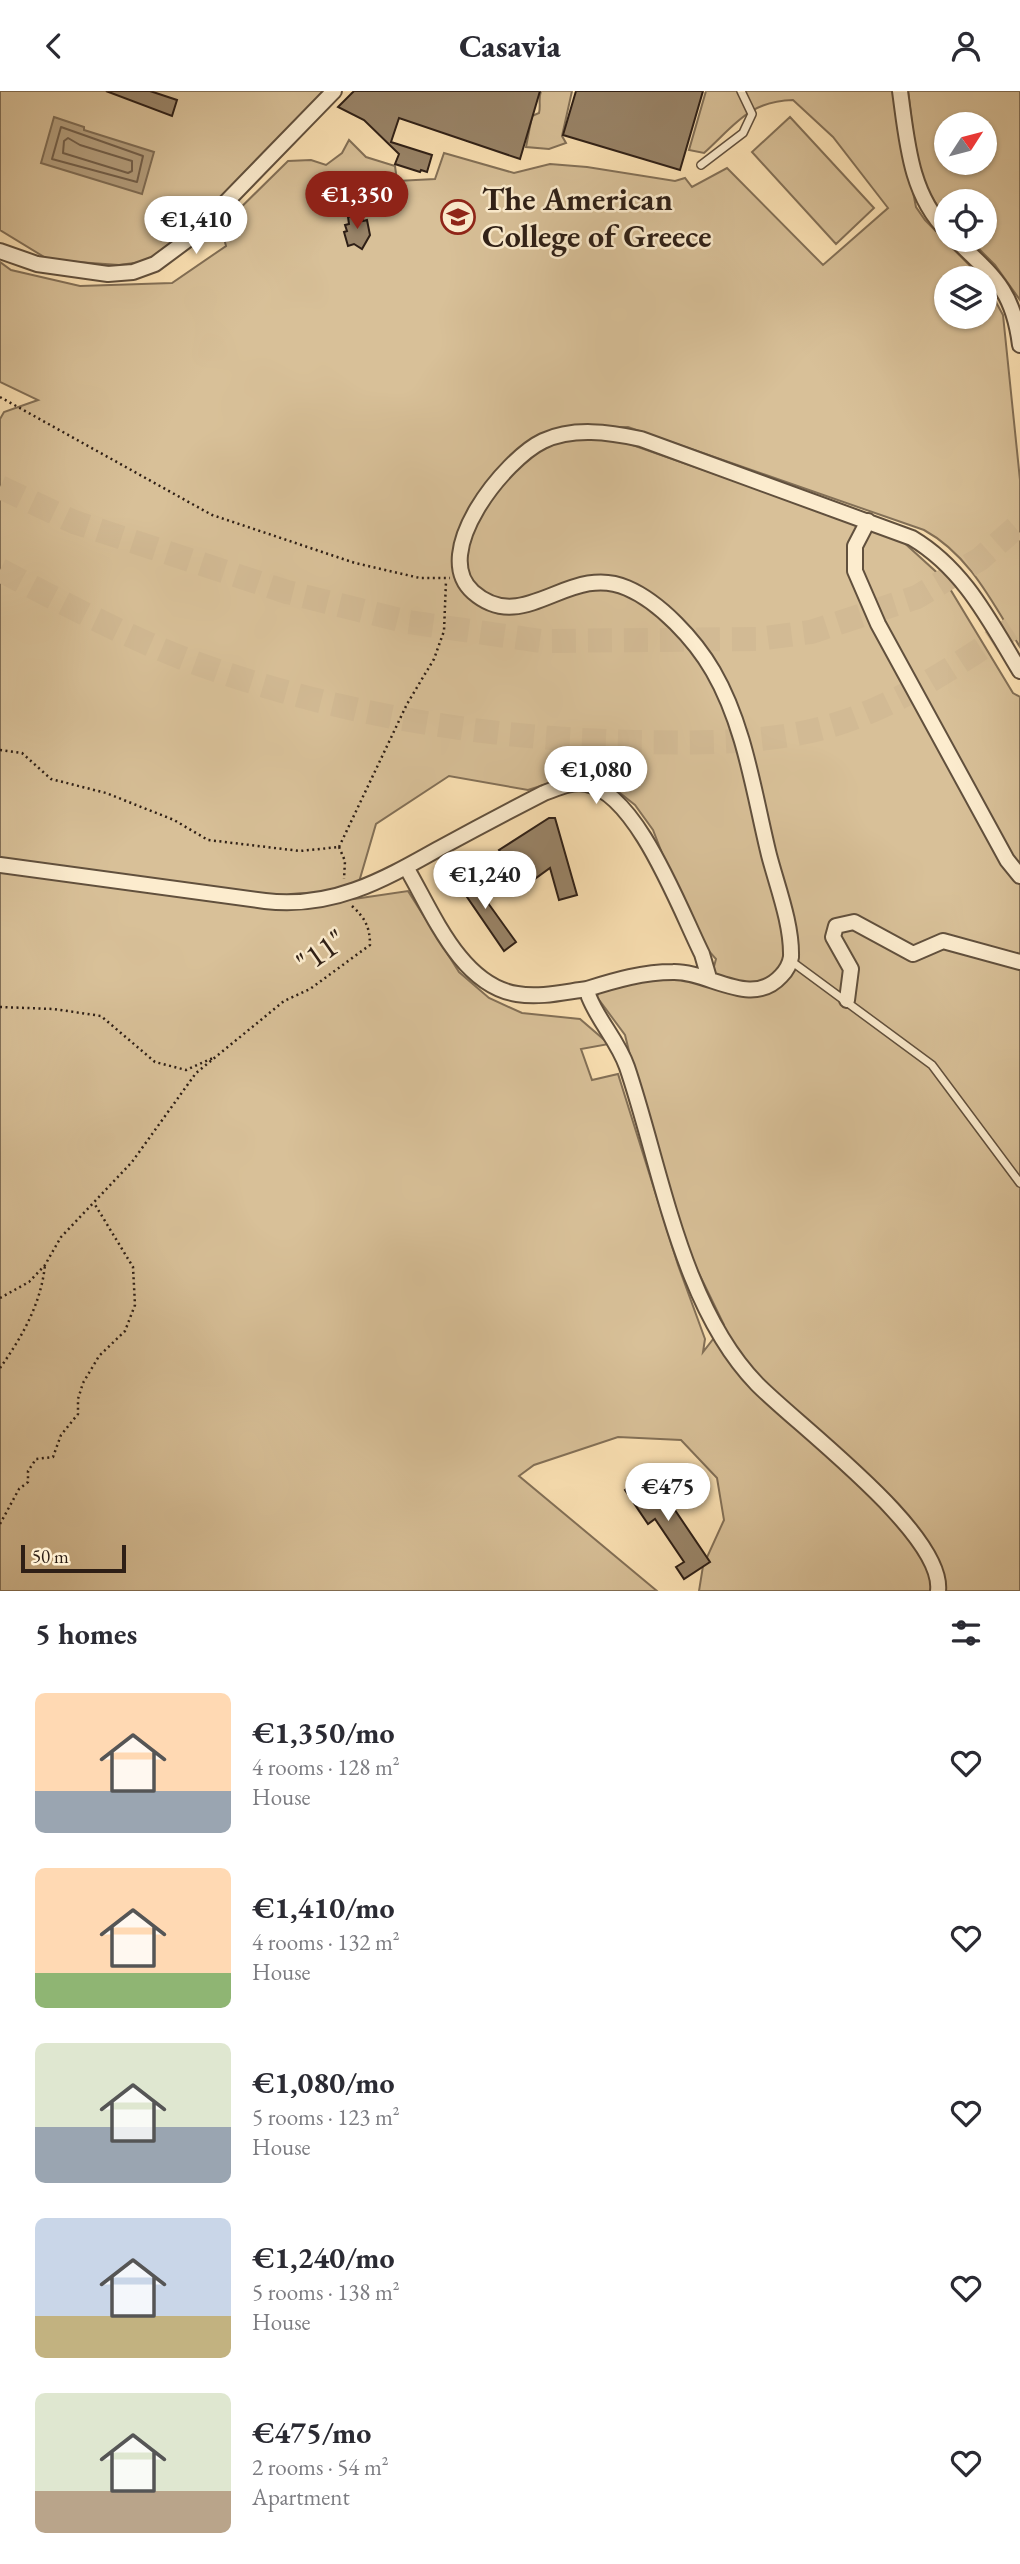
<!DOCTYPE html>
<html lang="en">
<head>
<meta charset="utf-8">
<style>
  :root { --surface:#fff; --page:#f7f7f7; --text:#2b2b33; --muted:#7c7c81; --accent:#8f2418 }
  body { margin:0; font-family:"EB Garamond",serif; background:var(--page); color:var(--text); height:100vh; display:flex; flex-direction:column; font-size:26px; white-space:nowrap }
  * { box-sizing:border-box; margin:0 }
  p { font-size:23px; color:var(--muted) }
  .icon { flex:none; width:38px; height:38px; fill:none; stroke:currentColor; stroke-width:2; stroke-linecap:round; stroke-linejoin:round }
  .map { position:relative; height:1500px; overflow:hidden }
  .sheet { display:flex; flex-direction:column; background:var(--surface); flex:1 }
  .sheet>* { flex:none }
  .needle { width:46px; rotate:54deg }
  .controls { position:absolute; left:934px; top:21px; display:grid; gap:14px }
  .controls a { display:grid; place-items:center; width:63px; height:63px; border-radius:50%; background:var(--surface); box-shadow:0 2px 5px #0004; font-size:35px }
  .scale { position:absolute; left:21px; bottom:18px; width:105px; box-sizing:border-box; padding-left:7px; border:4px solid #2e1f16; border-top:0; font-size:19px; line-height:24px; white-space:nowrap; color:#2e1f16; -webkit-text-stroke:5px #fcecce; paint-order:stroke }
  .price { position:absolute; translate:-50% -60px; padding:0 16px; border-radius:24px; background:#fff; color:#222; font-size:23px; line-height:46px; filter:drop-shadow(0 2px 4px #0008) }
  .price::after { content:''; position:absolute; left:50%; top:42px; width:21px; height:16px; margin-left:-10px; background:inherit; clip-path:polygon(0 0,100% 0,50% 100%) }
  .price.active { background:var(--accent); color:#fff }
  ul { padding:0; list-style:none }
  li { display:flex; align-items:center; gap:21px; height:175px; padding:0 35px }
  li span { display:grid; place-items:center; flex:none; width:196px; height:140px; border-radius:10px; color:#555 }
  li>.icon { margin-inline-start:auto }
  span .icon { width:84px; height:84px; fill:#fffc; stroke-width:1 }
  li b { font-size:30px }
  h2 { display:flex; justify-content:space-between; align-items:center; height:84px; padding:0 35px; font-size:30px }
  header { display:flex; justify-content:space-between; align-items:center; height:91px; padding:0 35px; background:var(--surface); font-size:32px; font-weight:800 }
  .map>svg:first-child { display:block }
  .green { fill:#d8c098; stroke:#837057; stroke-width:2; fill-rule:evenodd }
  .water { fill:#b59f7e; stroke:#7f6c54; stroke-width:2 }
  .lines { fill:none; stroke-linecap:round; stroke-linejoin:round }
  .shore { stroke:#725f4a; stroke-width:2 }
  .building { fill:#998468; stroke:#2e1f16; stroke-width:2 }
  .motorway-tunnel { stroke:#d2ba94; stroke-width:24; stroke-dasharray:24 12; stroke-linecap:butt }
  .service-casing { stroke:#61503d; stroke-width:10 }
  .minor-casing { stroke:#61503d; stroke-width:18 }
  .path { stroke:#2e1f16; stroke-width:2.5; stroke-dasharray:2 3.5; stroke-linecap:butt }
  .service { stroke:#fcecce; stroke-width:7 }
  .minor { stroke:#fcecce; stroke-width:14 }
  .labels { text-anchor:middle; stroke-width:5; stroke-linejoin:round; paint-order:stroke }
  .poi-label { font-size:32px; font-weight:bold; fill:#2e1f16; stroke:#fcecce; text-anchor:start }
  .street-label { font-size:32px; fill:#2e1f16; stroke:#fcecce }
</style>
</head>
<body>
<header><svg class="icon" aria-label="back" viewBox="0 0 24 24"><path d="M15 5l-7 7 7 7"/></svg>Casavia<svg class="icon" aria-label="person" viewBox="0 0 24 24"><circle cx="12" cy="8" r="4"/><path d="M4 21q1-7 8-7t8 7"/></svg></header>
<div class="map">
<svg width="1020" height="1500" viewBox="0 0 1020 1500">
  <rect width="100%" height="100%" fill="#fbe1b3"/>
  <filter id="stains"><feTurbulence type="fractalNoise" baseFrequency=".00286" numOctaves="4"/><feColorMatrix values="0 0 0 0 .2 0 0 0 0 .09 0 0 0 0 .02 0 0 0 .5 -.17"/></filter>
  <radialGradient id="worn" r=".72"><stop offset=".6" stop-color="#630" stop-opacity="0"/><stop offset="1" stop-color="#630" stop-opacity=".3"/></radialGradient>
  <path class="green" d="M0,0h327l-157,156 -21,14 -30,4 -70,-5 -49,-30z
    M541,0h31l-10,45 4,7 -17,6 -23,-2 6,-31 7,-3c2,-8 -1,-13 2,-22z
    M706,0h187l23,116 9,13 57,58h-35v39h38v-35l18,33 17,165v167c-27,-43 -50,-92 -96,-117l-296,-103 -44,1 316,111 44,40 69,114 7,4v894h-321l4,-25 21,-46 -7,-42 -36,-38 -63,-3 -84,28 -15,11 138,115h-657v-1172l4,-7 34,-12 -38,-18v-120l11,8 69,16 92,-3 54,-37 -5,-19 67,-66 23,-1 15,5 16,-12 7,-13 17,17 29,9 2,15 38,-2 9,-26 70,20 36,-9 37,3 88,14 10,-3 7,9 35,-19 96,97 65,-57 -55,-71 -40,-37c-44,1 -58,25 -89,53l-15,-3zM578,683l37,15 20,16 18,25 40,103 23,26 -6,22 -47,-12 -62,15 -4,13 28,38 22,89 43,131 34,70 -21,27 2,-13 -27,-74 -60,-191 -26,6 -11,-31 28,-5 -29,-25 -58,-6 -33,-15 -30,-26 -51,-81 -54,8 22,-75 73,-48 79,14z
    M908,0h112v209l-25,-35 -25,-25h15v-39h-38v16c-32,-31 -33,-84 -39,-126zM947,33h38v39h-38z
    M790,26l84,91 -38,36 -84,-92z"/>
  <path class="water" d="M54,26l30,10v3l70,22 -12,42 -101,-31z"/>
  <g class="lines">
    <path class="shore" d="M61,36l82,29 -6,26 -85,-23z
      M68,47l12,7 52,16v10l-4,2 -65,-20 1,-12z"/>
  </g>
  <path class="building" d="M106,0h44l27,9 -5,16z
    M354,0h186l-20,68 -121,-41 -8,24 41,13 -5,17 -6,-2 -1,2 -25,-8 4,-10 -35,-34 -26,-13z
    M576,0h127l-23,79 -117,-35z
    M361,123l2,7 4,-1 3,15 -8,14 -8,-5 -6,2 -4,-14 3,-1 -2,-6 4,-1 -1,-7z
    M549,727h6l22,77 -18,5 -9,-32 -25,18 -26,-36z
    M465,780l51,71 -12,9 -50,-73z
    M650,1382l60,89 -26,17 -8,-12 8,-5 -29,-43 -7,5 -23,-34z"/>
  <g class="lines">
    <path class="motorway-tunnel" d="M0,396l74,35 213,70 121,30 133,19 216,-2 54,-7 106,-35 63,-38 40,-35
      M0,479c65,34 132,70 201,95 140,50 287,74 435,77 64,1 132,2 194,-16 69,-20 131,-64 190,-103"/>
    <g class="service-casing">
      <path id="service" d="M701,74l42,-32 9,-19 -11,-23
        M791,870l141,104 88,118"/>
    </g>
    <g class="minor-casing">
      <path id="minor" d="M900,0c7,50 10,103 47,140
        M956,149c38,37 57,50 64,105
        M0,160l37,13 71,10 25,-2 22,-8 39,-29 140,-144
        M868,430l-13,25v25l23,53 129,236 13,16
        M0,774l265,36c68,8 118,-21 175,-53 35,-19 69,-37 104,-55 14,-5 28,-12 42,-9 51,9 94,126 116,170l7,24
        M406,776c26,44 54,118 111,127 23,4 47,-2 70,-5
        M847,909l4,-31 -18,-32 3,-11 18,-4 59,32 30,-13 77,21
        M938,1500c7,-57 -141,-166 -181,-207 -76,-78 -96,-217 -130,-317 -9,-26 -28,-45 -38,-70l-2,-8c29,-9 56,-17 86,-17 36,-1 78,37 108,4 5,-5 9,-13 10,-19 1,-33 -14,-71 -22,-102 -15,-61 -24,-129 -56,-184 -18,-31 -53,-69 -86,-83 -58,-26 -103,49 -154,4 -44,-39 32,-133 70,-151 30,-14 66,-9 98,-2l271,99c52,31 77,82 108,133"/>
    </g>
    <path class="path" d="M0,306l212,118 143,48 65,15h30
      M0,659l22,3 29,26 55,14 68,27 34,20 92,11 39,-4
      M339,756l6,14 -1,18
      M339,756l68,-143 27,-45 10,-28 2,-50
      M0,916l54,2 47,7 54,46 31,8 27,-12
      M0,1207l29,-16 16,-17 16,-28 71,-75 64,-89 88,-72 26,-12 60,-44c0,-18 -5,-27 -18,-39
      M0,1277c22,-31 41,-64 45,-103
      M0,1433l19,-35 9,-7v-11l8,-12 17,-2 8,-22 17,-21v-15l5,-16 16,-27 26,-25 10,-26 -2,-38 -39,-64"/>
    <use href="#service" class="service"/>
    <use href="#minor" class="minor"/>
  </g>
  <defs>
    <g id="university-ring" transform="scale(1.75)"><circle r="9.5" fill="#fcecce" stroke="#8f2418" stroke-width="1.5"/><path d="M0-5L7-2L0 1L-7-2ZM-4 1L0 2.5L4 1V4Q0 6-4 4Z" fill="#8f2418"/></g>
  </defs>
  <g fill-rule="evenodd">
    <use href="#university-ring" x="458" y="126"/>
  </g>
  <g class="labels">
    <g class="poi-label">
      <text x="482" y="119">The American<tspan x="482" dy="37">College of Greece</tspan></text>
    </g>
    <g class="street-label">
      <text transform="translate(321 860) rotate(-35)" y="11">"11"</text>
    </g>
  </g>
  <rect width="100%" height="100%" filter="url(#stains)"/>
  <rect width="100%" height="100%" fill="url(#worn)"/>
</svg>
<div class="controls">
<a><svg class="needle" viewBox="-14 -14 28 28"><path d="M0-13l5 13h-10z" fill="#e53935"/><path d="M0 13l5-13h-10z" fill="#7c7c81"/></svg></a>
<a><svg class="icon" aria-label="locate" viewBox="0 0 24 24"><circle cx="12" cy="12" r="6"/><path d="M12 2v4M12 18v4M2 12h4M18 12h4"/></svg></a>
<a><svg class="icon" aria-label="layers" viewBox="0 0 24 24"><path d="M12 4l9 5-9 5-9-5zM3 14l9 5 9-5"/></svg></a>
</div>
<div class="scale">50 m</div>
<b class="price active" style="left:357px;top:140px">€1,350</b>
<b class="price" style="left:196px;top:165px">€1,410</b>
<b class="price" style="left:596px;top:715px">€1,080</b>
<b class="price" style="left:485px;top:820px">€1,240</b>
<b class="price" style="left:668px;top:1432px">€475</b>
</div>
<section class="sheet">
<h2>5 homes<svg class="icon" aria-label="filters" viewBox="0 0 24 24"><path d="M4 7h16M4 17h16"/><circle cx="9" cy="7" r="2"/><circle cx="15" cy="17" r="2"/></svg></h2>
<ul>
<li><span style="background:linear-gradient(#ffd9b3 70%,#9aa5b1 0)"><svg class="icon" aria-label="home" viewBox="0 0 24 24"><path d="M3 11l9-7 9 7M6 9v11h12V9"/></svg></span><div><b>€1,350/mo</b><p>4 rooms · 128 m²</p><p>House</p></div><svg class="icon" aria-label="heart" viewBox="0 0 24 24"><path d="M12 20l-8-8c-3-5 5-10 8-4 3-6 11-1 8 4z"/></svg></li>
<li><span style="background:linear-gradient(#ffd9b3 75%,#8fb573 0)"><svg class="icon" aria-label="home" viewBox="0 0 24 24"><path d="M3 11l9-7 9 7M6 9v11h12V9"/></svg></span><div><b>€1,410/mo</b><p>4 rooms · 132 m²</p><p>House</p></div><svg class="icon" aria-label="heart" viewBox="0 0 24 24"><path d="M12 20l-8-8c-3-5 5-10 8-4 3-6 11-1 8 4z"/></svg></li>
<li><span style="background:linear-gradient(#dfe7d0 60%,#9aa5b1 0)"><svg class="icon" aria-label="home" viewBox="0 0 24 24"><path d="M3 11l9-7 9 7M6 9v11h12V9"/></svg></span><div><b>€1,080/mo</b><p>5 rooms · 123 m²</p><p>House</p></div><svg class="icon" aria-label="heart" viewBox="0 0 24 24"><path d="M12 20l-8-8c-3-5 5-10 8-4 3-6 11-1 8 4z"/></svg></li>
<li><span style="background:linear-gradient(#c9d6e8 70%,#c2b280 0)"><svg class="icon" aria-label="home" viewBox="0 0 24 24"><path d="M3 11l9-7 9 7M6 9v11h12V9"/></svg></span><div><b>€1,240/mo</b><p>5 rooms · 138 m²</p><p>House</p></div><svg class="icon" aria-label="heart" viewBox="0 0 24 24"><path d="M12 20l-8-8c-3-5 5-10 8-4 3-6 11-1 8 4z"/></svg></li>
<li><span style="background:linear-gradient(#dfe7d0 70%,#b9a48a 0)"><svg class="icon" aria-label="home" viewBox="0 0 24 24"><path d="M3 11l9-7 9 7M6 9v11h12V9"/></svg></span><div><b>€475/mo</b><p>2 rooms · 54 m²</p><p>Apartment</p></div><svg class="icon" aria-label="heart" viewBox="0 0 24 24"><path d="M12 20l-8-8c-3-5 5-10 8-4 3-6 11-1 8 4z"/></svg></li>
</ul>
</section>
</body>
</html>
